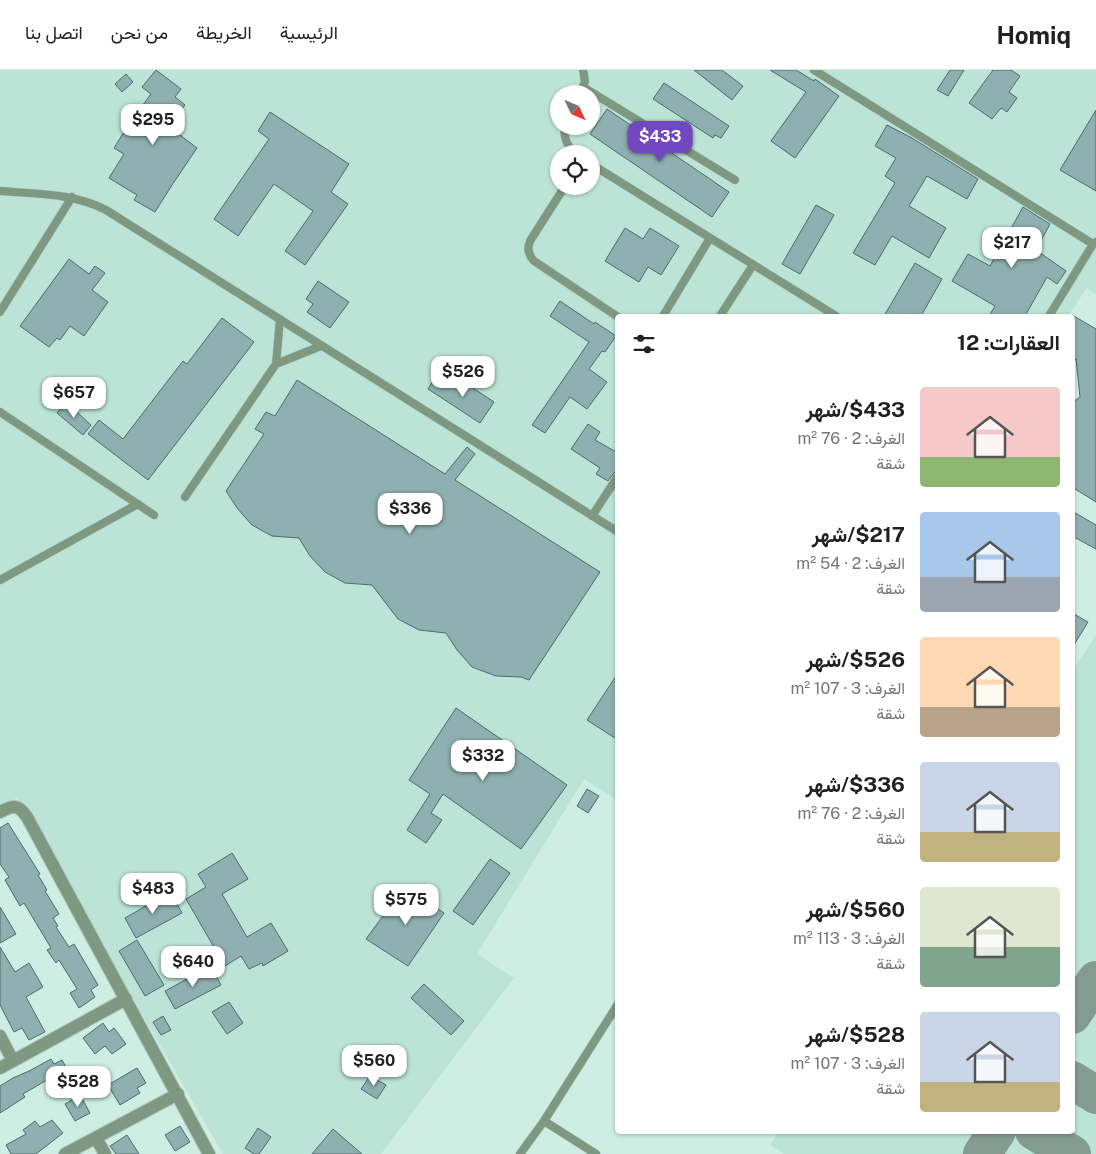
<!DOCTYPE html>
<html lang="ar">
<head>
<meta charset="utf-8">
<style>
  :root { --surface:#fff; --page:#f2f2f2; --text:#202124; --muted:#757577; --line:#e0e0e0; --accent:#7248c1 }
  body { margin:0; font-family:"Public Sans",Vazirmatn,sans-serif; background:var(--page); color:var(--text); direction:rtl; height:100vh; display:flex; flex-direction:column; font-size:19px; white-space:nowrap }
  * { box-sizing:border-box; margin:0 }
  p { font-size:16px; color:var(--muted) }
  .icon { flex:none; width:28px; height:28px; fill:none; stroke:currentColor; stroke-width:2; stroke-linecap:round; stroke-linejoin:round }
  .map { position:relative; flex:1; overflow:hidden; direction:ltr }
  .side { position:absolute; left:615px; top:244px; width:460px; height:820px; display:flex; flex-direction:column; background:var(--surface); border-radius:5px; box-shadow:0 1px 4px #0004; direction:rtl }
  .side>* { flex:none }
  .needle { width:32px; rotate:134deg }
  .fabs { position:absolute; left:550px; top:15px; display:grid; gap:10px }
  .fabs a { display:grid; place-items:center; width:50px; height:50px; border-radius:50%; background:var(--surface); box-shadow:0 1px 4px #0004; font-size:25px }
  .price { position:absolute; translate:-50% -42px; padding:0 11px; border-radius:10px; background:#fff; color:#222; font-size:16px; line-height:32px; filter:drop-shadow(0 1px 2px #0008) }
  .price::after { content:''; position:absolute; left:50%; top:30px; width:15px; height:11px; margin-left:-8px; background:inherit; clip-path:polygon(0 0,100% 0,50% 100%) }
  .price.on { background:var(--accent); color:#fff }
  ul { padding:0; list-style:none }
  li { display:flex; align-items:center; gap:15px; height:125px; padding:0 15px }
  li span { display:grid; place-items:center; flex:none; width:140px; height:100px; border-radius:5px; color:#555 }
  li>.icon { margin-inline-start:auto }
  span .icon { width:60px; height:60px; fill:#fffc; stroke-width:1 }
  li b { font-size:21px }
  h2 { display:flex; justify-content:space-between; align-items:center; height:60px; padding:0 15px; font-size:21px }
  header { display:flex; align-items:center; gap:30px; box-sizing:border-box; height:70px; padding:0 25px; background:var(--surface); border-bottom:1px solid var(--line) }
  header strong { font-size:24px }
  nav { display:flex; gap:28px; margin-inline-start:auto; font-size:18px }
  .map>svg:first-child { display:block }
  .built { fill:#bce4d6; fill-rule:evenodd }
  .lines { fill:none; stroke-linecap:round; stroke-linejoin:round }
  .taxiway { stroke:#849b92; stroke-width:38 }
  .building { fill:#8fb0b0; stroke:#4c6b6b }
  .lane-casing { stroke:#adc8bf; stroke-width:9 }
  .street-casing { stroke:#adc8bf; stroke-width:14 }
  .lane { stroke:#7f9881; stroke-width:8 }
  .street { stroke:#7f9881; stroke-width:12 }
</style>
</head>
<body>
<header>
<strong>Homiq</strong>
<nav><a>الرئيسية</a><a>الخريطة</a><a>من نحن</a><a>اتصل بنا</a></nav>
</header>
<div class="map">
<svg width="1096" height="1084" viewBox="0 0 1096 1084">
  <rect width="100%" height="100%" fill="#cfeee3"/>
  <path class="built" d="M0,0h1096v224l-9,-6 -19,28h-450l-1,484 -33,-21 -107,175 37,24 -133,176h-158l-206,-356 -17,10zM559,24h32v32h-32zM559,84h32v32h-32z
    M1096,565v519h-312l-14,-9 9,-14h293v-459z"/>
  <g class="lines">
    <path class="taxiway" d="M1072,945l24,-35
      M1072,1010l24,15
      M1034,1061l38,23
      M982,1084l15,-23"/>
  </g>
  <path class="building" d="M156,0l25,19 -6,8 10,8 -17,21 29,22 -25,37 -17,27 -21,-12 3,-5 -28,-17 15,-24 -10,-6 15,-24 22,-30 -9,-7z
    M694,0h28l21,16 -11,14z
    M770,0h26l18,11 1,-2 24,17 -44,62 -24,-17 35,-49z
    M950,0h14l-16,26 -11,-6z
    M993,0h18l9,6 -11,16 8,6 -10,14 -6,-4 -9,11 -23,-16z
    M126,4l7,8 -11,10 -7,-8z
    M664,13l65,43 -8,12 -6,-3 -2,3 -60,-39z
    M607,39l122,83 -17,25 -122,-83z
    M1096,40v81l-36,-21z
    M270,42l79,52 -18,28 17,12 -43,61 -20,-14 28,-40 -39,-27 -36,52 -24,-17 55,-80 -11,-8z
    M887,55l25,13 66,41 -11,20 -40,-23 -18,30 37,22 -17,30 -37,-22 -17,29 -22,-12 42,-70 -10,-7 11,-18 -21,-12z
    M816,135l18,10 -34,59 -18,-10z
    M1023,137l27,17 -14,26 30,21 -9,13 -10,-7 -22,39h-36l6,-10 -43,-25 16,-27 22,12z
    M625,158l18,11 7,-11 29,18 -18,29 -13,-8 -9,15 -34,-21z
    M69,189l20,15 6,-8 10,7 -13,17 16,12 -24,34 -14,-10 -10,14 -3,-2 -8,9 -29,-21z
    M915,193l27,16 -21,37h-37z
    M318,211l31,21 -19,26 -23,-16 6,-8 -7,-5z
    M560,231l34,23 1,-2 21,14 -11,16 -3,-1 -13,18 18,13 -20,27 -17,-12 -25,36 -13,-8 57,-83 -39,-26z
    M1072,245l24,14v173l-24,-15v-84l8,-6 -4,-38 -4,5z
    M222,248l32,24 -106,138 -60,-46 11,-14 24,19 60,-78 4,3z
    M436,306l16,11 6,-9 36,24 -14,21 -52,-34z
    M297,310l148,94 22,-27 8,7 -20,26 145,92 -71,108 -8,-3 -25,-1 -24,-9 -15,-17 -11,-17 -27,-3 -21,-11 -26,-34 -27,-2 -20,-11 -15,-16 -11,-18 -27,-2 -20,-11 -15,-17 -11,-17 38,-57 -9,-5 11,-17 9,4z
    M66,332l25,23 -8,10 -26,-22z
    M588,354l12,8 -5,8 23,13v17l-4,3 -6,8 -12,-7 4,-6 -29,-19z
    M1072,441l24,14v24l-24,-13z
    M1072,543l16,9 -16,26z
    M618,603v67l-31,-20z
    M456,638l111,77 -46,64 -78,-55 -12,19 11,7 -16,23 -19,-13 23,-36 -21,-14z
    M587,719l12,7 -11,17 -11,-7z
    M8,753l32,51 -2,1 9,15 -2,1 14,23 -6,4 5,8 -2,1 13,20 5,-3 24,41 -7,5 4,7 -16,11 -9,-15 7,-4 -18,-29 -3,3 -9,-13 4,-2 -27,-45 -4,3 -15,-26 4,-3 -9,-13v-36z
    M232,783l16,26 -26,15 25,43 24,-14 17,28 -25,15 -1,-3 -13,6 -8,-13 -16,10 -39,-67 20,-12 -8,-13z
    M490,789l20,14 -37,52 -20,-14z
    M405,816l39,27 -36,53 -42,-27z
    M170,822l12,21 -46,25 -11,-20z
    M0,837l16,27 -16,9z
    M137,870l27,45 -19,11 -26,-45z
    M0,877l15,25 14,-9 14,24 -17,10 19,35 -16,8 -7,-12 -8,4 -14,-27z
    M211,896l10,19 -46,24 -10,-18z
    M424,914l40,37 -13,14 -40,-37z
    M229,932l14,21 -16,11 -15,-22z
    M163,946l8,14 -10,5 -8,-13z
    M103,953l6,9 5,-4 12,16 -14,10 -7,-8 -10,8 -12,-16z
    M51,989l3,5 8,-4 9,16 -15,8 -4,-7 -29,17 2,3 -25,16v-27l13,-8 16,-7z
    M137,998l9,15 -9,5 3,5 -20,12 -12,-20z
    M370,1006l16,9 -9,14 -16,-10z
    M80,1025l10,18 -15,8 -10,-17z
    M52,1050l11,13 -27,21h-25l-5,-9 20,-11 -3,-4 12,-9 5,6z
    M180,1056l10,16 -15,9 -10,-16z
    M258,1058l13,9 -12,17h-5l-9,-6z
    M333,1059l29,25h-50z
    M127,1065l12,19h-23l-6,-8z"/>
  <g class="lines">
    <g class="lane-casing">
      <path id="lane" d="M814,0l279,174
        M583,17l152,93
        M580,24l5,-13 -2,-11
        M565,56c-2,12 2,19 10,28
        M591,94l245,152
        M565,116l-35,55c-3,8 -2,14 4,20l84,56
        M0,121c36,3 74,2 106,19l512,322
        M0,242l72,-115
        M663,246l47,-78
        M720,246l33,-51
        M1049,246l44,-72 3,-2
        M276,294l45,-18
        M0,342l154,103
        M185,427l91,-133 4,-45
        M592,446l26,-40
        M0,510l138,-76
        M544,1051l52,33
        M520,1084l24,-33 74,-117"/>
    </g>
    <g class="street-casing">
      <path id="street" d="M0,742c13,-7 18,-8 27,5l182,337
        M0,966l13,25
        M0,998l126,-69
        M96,1068l9,16
        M65,1084l113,-60"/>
    </g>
    <use href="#lane" class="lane"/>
    <use href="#street" class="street"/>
  </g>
</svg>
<div class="fabs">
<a><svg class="needle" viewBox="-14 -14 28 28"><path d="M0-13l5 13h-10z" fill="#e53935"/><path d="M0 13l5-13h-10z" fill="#757577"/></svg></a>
<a><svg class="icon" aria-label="locate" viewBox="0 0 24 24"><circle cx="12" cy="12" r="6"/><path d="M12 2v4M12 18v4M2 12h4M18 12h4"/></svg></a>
</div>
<b class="price" style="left:153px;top:76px">$295</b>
<b class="price on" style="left:660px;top:93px">$433</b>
<b class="price" style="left:1012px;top:199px">$217</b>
<b class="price" style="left:463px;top:328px">$526</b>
<b class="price" style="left:74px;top:349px">$657</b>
<b class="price" style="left:410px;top:465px">$336</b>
<b class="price" style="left:483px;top:712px">$332</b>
<b class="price" style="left:153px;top:845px">$483</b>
<b class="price" style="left:406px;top:856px">$575</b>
<b class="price" style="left:193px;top:918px">$640</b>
<b class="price" style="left:374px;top:1017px">$560</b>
<b class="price" style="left:78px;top:1038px">$528</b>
<section class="side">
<h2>العقارات: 12<svg class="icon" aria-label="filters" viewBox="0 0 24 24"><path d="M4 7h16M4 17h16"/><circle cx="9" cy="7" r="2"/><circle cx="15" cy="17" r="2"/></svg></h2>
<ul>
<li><span style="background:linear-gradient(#f6c9c9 70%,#8fb573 0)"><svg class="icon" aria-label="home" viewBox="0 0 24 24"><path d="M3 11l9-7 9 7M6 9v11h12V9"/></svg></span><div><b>$433/شهر</b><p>الغرف: 2 · 76 m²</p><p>شقة</p></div></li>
<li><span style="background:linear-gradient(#a9c7e8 65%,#9aa5b1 0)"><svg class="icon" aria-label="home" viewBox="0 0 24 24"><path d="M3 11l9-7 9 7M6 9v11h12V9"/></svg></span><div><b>$217/شهر</b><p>الغرف: 2 · 54 m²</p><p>شقة</p></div></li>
<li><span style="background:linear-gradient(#ffd9b3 70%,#b9a48a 0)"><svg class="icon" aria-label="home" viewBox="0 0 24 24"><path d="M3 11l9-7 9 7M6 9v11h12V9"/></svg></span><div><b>$526/شهر</b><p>الغرف: 3 · 107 m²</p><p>شقة</p></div></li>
<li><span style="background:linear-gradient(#c9d6e8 70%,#c2b280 0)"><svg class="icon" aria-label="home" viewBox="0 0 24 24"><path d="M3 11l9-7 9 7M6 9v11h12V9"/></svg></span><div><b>$336/شهر</b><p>الغرف: 2 · 76 m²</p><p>شقة</p></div></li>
<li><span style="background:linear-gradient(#dfe7d0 60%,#7fa58c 0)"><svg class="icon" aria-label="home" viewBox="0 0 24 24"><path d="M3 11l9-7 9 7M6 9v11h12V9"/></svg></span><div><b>$560/شهر</b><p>الغرف: 3 · 113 m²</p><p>شقة</p></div></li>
<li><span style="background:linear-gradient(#c9d6e8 70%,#c2b280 0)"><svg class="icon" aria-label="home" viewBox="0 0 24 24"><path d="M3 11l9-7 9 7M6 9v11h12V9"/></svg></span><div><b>$528/شهر</b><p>الغرف: 3 · 107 m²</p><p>شقة</p></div></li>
</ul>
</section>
</div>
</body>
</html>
